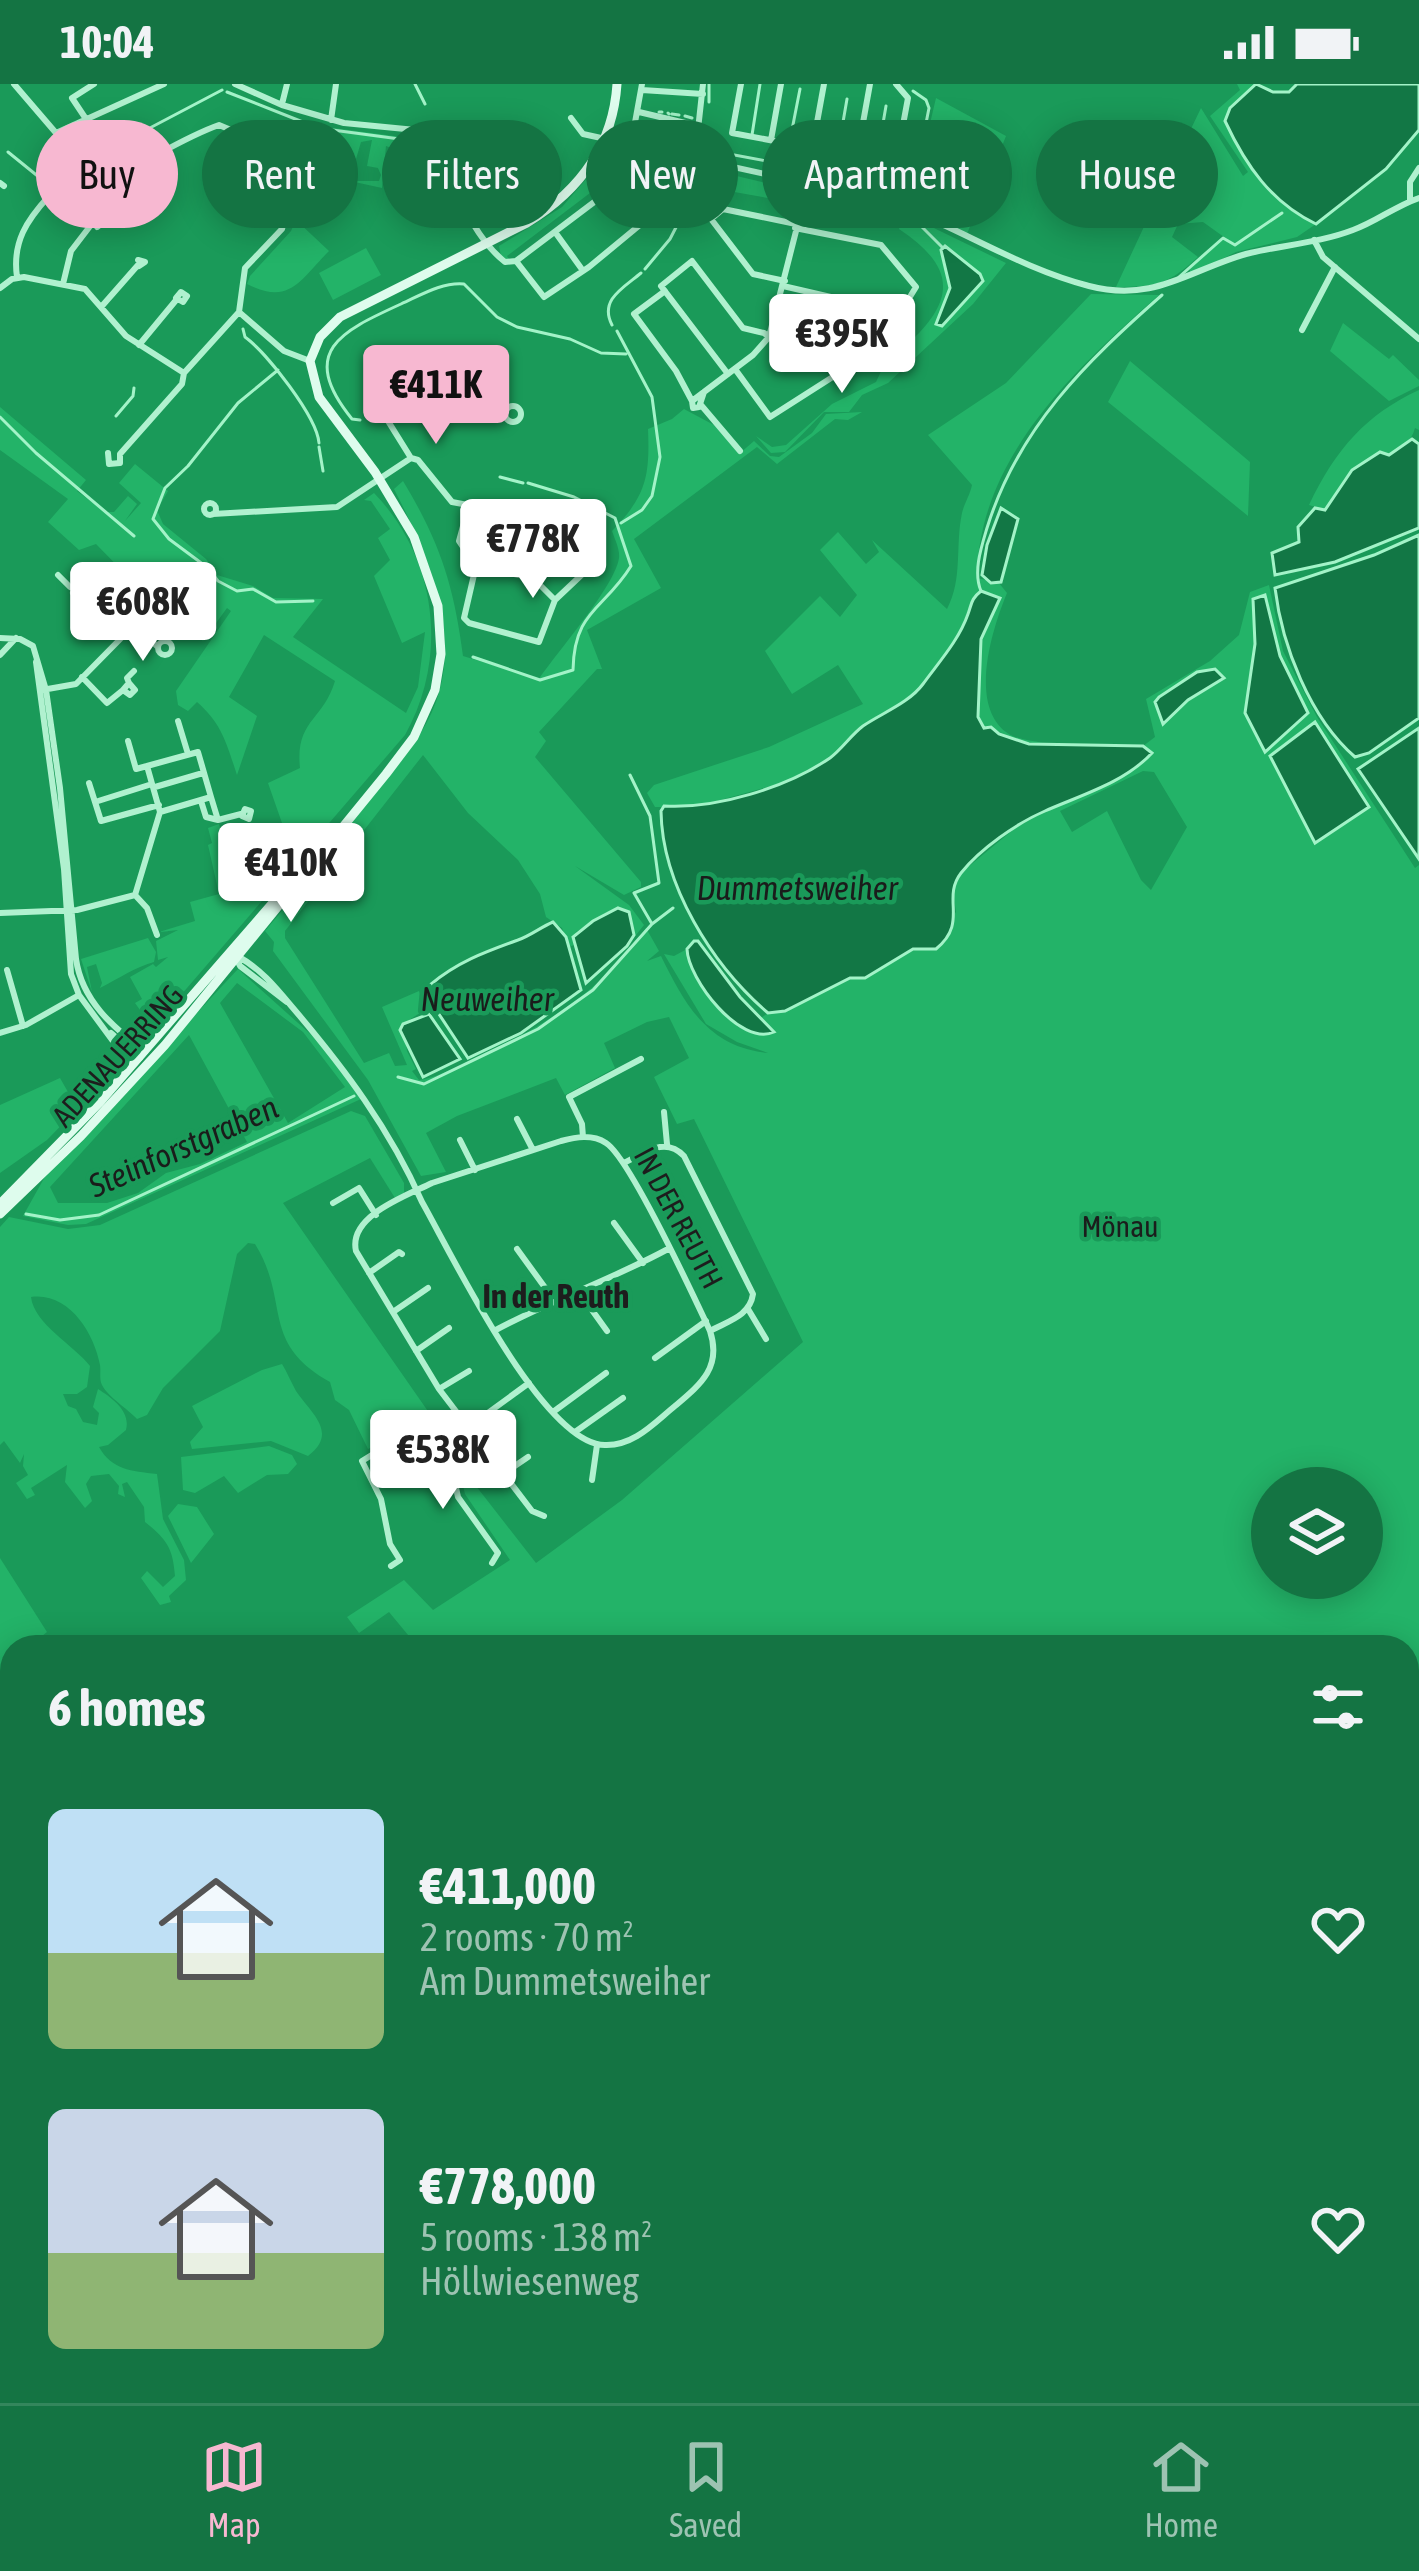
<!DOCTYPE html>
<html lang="en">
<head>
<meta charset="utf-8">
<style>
  :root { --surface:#147443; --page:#217c4e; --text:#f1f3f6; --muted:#9dc3b2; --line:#33865c; --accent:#f7b8d1 }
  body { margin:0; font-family:"Asap Condensed",sans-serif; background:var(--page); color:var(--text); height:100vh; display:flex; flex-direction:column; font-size:45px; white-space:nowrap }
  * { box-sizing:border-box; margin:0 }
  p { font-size:39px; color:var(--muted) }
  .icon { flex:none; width:66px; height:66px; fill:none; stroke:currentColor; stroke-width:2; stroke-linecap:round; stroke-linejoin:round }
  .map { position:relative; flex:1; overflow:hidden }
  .side { position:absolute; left:0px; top:1551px; width:1419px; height:768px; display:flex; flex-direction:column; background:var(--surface); border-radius:36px 36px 0 0; box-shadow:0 6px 30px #0003 }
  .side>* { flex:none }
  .top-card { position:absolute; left:36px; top:36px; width:1347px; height:108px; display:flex; gap:24px }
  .fabs { position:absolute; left:1251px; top:1383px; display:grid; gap:24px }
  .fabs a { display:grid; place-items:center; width:132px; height:132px; border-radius:50%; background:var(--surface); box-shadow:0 6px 30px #0003; font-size:60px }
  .price { position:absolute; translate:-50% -102px; padding:0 27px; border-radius:12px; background:#fff; color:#222; font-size:39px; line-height:78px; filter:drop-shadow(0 3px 6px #0008) }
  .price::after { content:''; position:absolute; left:50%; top:72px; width:36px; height:27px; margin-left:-18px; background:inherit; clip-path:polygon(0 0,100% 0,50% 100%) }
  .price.current { background:var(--accent); color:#111 }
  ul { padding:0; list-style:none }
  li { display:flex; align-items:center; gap:36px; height:300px; padding:0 48px }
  li span { display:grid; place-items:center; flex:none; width:336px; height:240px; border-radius:18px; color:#555 }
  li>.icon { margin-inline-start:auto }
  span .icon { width:144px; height:144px; fill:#fffc; stroke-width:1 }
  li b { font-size:51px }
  h2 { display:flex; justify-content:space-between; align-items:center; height:144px; padding:0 48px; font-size:51px }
  .chip { padding:0 42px; border-radius:54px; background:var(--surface); box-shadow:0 6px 30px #0003; font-size:42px; line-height:108px }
  .chip.current { background:var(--accent); color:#111 }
  .status { display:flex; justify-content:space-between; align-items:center; height:84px; padding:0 60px; background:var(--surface); direction:ltr }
  .status svg { height:33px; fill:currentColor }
  .menu { display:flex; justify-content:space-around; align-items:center; height:168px; border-top:3px solid var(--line); background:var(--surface); font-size:33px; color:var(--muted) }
  .menu a { display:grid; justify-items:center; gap:6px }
  .menu .current { color:var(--accent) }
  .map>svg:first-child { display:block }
  .green { fill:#23b368; fill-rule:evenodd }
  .water { fill:#127745; stroke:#a3f3c8; stroke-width:3 }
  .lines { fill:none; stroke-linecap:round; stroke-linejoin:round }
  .stream { stroke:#a3f3c8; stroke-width:3 }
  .minor { stroke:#b0f1cf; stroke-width:6 }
  .secondary { stroke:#defced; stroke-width:9 }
  .labels { text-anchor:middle; stroke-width:9; stroke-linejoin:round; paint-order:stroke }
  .street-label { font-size:30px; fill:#1d1d1d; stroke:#1a9a59 }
  .park-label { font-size:30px; fill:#1b1d1c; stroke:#1a9a59 }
  .water-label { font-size:33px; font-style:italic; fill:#1a1c1b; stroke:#1a9a59 }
  .neighbourhood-label { font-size:33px; font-weight:bold; fill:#1d1d1d; stroke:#1a9a59 }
</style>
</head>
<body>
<div class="status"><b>10:04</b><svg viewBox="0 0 49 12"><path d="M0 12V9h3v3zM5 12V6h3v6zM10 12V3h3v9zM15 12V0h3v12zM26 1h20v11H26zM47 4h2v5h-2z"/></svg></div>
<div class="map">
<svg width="1419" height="2319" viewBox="0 0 1419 2319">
  <rect width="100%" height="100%" fill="#1a9a59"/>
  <path class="green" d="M1237,0h19l-26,24 70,109 16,7 -19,13 -61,15 -46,23v-6l34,-32 -21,-15 -25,2 -6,13 26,20c-29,27 -42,30 -82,30l32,-69 16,7 26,-56 -14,-9 25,-52 42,68 5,-4 -38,-56 30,-26z
    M936,14l70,38 -39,98 -56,-30z
    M326,43l98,13 15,11 5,34 -29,18 -12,-5 -3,-8 -16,-2v-7l12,-1v-11l-11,-3v-4l11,-1 1,-11 -11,-4 -4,42 -32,-7h29l2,-6 -3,-7 -11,-2 5,-26 -11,2 -5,17 -7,-5 -7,4v-9l5,-1 -7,-15 -11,6 2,8 -3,3 4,6 -4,4 6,7h-17v11l-7,-3z
    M613,64l39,6 38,14 -4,19 -35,-20 -23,-1 2,4 -15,4 -108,82 3,5 -9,-5 -2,-10 63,-39z
    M699,83l92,22 5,14 -73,-13h-12l-14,11 -8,-12 5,-21z
    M905,130l101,49 -33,41 -85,79 -26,12 -13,17h-25l-39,40 -14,1 -15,-17 16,11 14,-2 46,-41 44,-22 7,-15 -6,-27h35c47,-45 39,-76 -13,-111z
    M296,136l33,31c-29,29 -39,55 -82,33l3,-8 41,-45z
    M366,164l15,27 -48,25 -14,-27z
    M1091,210l68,1c-84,74 -181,163 -182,283l22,5 8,10c-14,34 -39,110 -1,139 10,8 24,8 37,11 -29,2 -40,-14 -59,-15l-6,-11 3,-78 17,-36 -25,-5 -15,39 -43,56 -54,34 -26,27 -35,24 -105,29h-40l-8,-14 7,-8 115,-38 94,-43 -25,-39 -46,29 -27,-43 55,-55 20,21 17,-22 -37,-45 18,-18 28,32 13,-12 -7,-12 75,69c16,-30 8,-63 15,-96 2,-9 8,-18 10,-28l-44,-50 78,-52z
    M1343,239l46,36 4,-4 26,25v6l-30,15 -59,-50z
    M1130,277l120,101 -2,54 -140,-114z
    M1419,306v40l-4,-2c-8,30 -42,26 -62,42 -11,8 -20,29 -28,40l-16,-5c27,-57 58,-91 110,-115z
    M0,323l86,73 -9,11 28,21h9l14,-16 9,8 -12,17 16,-18 -22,-20 16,-19 33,27 -11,19 6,14 43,35 11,16 36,11 20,12 50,1 -30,38 113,76 12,-26 7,-55 -23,11 -28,-67 16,-16 -12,-22 12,-9 -19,-28 -7,-1 10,-7c63,65 75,164 31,242l-237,275 -5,-2 -18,9 -10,-14 7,-4 -12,-22 23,-13 3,3 12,-10 -10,3 -2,-19 22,-11 -19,2 36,-11 -5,-19 29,-8 -11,-49 4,-2 -4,-15 11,-4 5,16c32,0 32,15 58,-17l-14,-40 32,-15c-5,-48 23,-47 35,-87l-71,-46 -35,62 28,19 -20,59c-11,-33 -15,-51 -40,-73l-9,9 -10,-6 -2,-14 55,-80 -4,-3 -24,33 -33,-35 22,-20 -38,-23 -18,22 -40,-41 -17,6 -31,-28 20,-23 -68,-49z
    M684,325l30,16 25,29 15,-13 16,15 9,1 33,-24 14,-19 36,-2 -14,8 -13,-1 -58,45 -20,-17 -123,92 27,49 -74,42 15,39h-5l-58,63 7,9 -11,16 106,125v5l-17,8 -49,-29 54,39 15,20 -12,15 2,-6 -27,-22 -31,20 -2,13 -5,2 -7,-19 -16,-11 -6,-23 -22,-34 -50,-47 -45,-58 -138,176v7l79,125 25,-10 6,13 12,-1 -25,-58 37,-16 7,18 -23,15 4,27 9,18 -4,2 7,9c16,-2 30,-10 45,-16 64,-28 144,-75 182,-136l13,23 -12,10 14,-5c24,49 47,91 107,97l-31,-11 -31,-18 -42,-70 10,2 13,-7c2,28 32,58 51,78l35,5 -12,-14 7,-5h9l73,-35h16l47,-29 12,1 31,-38 -3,-21 9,-19 52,-43 36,-21 62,-26 39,-29 -8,-7 12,-9 -9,-38 64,-38 29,-26 11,-43 19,-7 14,66 34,66 98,151 4,-3v1210l-12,1v-429h-989l-29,-35 -30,21 -12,-16 57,-37 29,30 77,-50 -45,-66 -3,-13 7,-4 67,86 86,-63 181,-158 -109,-223 -17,5 -23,-47 35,-19 -20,-41 -22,5 -43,21 11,25 -50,27 -9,-17 -99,38 -31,17 20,39 -25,4 -53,-96 -95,-129 1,-9 -9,-11c32,-37 60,-79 91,-117 21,-26 45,-52 64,-80 52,-80 13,-169 -26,-245l9,-8c37,61 51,105 60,175l76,23c19,-28 76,-93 80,-121 1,-9 -4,-18 -7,-27 34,-35 38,-54 36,-102l24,-10zM1143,687l11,1 33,55 -36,63 -10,-10 -34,-69 -35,21 -12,-21zM1272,1404h90v90h-90z
    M148,854l8,14 -2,10c-19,5 -36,17 -54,26l2,-5 -6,-19 -9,3 5,25 -11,-33z
    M238,885l79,71 44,59 -275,125 -18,1 -45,-9 24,-43zM237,899l66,49 42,55 -57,36 -68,-120zM189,951l58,107 -47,22 -34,9 -28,20 -31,10h-49l-8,-16z
    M60,994l8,14 16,10 -37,38 -47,33v-68z
    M351,1027l14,5 39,67v10l-9,5 -25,-40 -87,45 149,214 -64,32 -19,-39 -14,-10 -5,-18c-71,-40 -39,-80 -75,-138l-7,-1 -11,11 -17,77 -57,57 -16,27 -10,4c-9,-10 -29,-22 -35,-34 -3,-6 -1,-13 -2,-20 -6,-32 -31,-73 -69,-68 3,27 43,48 59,69l-3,21 -10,7h-14l5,12 8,3 7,13 14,3 2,-12 -6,-6 5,-18c14,9 33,22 28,41l-18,15 -9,2c13,23 32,24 58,27l6,45 21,41 2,20 -17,16 2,6 -11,3 -19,-27 6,-7 16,16 12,-11c-2,-29 -9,-37 -30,-54l-1,-15 -17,-25 -5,2 3,13 -7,-3 1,-8 -10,-12 -18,2 -5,8 6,17 -7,7 -20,-26 2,-17 -36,23 4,7 -8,4 -11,-16 12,-8 -5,-9 1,-12 -4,9 -16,-22 -4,4v-218l9,-10 59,12 32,-4z
    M282,1280c5,8 9,18 14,27 15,22 43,42 12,65l-37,-15 -79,8 -2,-7 13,-15 -11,-21 70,-36z
    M269,1362l23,9 5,9 -9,10 -21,1 -29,18 -14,-17 -29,17 -12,-3 -2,-33z
    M178,1420l19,3 17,27 -23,29 -23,-47z
    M0,1474l47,74 -5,4 7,11h-37v110l-12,-18z
    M0,1737l12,18v161l-12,-20z
    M1419,2004v159l-12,11v-168z
    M1419,2230v89h-228l16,-12h200v-74z
    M74,2307h260l5,12h-240z
    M383,2307h415l-21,12h-389z
    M822,2307h273l4,8 -9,4h-288z"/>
  <path class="water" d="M1256,0l17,8h16l8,-8h122v46l-33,39 -70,55c-45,-22 -70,-58 -91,-103l5,-13z
    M945,162l35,28 3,7 -41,45 -6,-2 14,-36 -9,-38z
    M1412,355l7,5v84l-84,34 -60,13 -3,-22 27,-11 -1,-15 17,-19 10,2 27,-40 28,-18 9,3z
    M1001,424l17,11 -17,63 -10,1 -9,-8 5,-30z
    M1419,451v183l-50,35 -14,4c-45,-39 -73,-111 -80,-169l99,-33z
    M981,507l19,7 -19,41 -3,78 6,11 7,-1 8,7 30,10 114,2 9,7c-28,30 -71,42 -107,58 -28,12 -65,38 -84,62 -20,26 8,49 -25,76h-23l-48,29h-15l-65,33 -17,2c-56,-48 -106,-128 -107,-202l3,-5c52,3 122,-18 166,-48 12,-9 21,-23 33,-32 19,-13 46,-23 60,-42 16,-22 36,-44 45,-70 4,-11 3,-15 13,-23z
    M1265,511l15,61 28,57 -43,39 -20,-39 10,-69 -2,-45z
    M1215,585l9,9 -36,22 -25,24 -8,-22 4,-5 38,-25z
    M1315,638l54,85 -54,36 -45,-87z
    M1419,644v131l-61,-90z
    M618,824l11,4 5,23 -7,11 -41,37 -13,-46 20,-16z
    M553,838l13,15 15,53 -60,43 -53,25 -37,-56 -1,-17c27,-23 55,-33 88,-45 12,-4 23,-13 35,-18z
    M694,857h4l42,56 34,35c-34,15 -86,-53 -87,-83z
    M429,930l31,45 -37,18 -23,-47 3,-6z"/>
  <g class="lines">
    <path class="stream" d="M415,0l10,20
      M227,8l91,36
      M709,18v-18
      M659,28h3
      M668,29l1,1
      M672,30l7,1
      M685,32l7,2
      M325,45l97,13
      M643,48l50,15
      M752,51l8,-51
      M790,56l10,-51
      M702,65l86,16 1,7
      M838,67l9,-52
      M8,68l37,30 25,-12 10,3
      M877,74l9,-52
      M899,80l14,14
      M70,86l152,-80
      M819,87l76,13 2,9
      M909,101l9,-21 11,-56 -3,-8 -13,-9
      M903,111l19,10
      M919,140l24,24
      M645,185l25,-30 16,-31
      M1179,193l44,-39 12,7 47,-32
      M612,241c-13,-25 11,-37 29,-52
      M243,245l2,8c22,16 72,80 74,106
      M617,247l35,66 8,60 -8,39 -10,14 -21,13
      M278,286l-40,33 -50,63 -23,22 -12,31 16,20 39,29 10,13 19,10 16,-2 23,13 37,-1
      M116,332l17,-20 1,-8
      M0,333l36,36 98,83
      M360,336l-8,-1c-55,-68 -10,-88 49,-115 20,-9 41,-22 63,-20l33,33 20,10 53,12 31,14 25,1
      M319,363l4,24
      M500,393l23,6
      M981,507c-8,-19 0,-43 6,-63 31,-100 99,-166 175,-233
      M473,573l67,23 33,-10c1,-60 31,-60 58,-104l-16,-48 -41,-21 -46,-14
      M630,691l20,41 9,67 -25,10 18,31
      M398,993l26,7 114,-55 55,-39 59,-66 21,-16
      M26,1130l34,6 39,-5 255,-119
      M1407,2011l12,-2
      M1407,2275l12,-1
      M1237,2307l2,12
      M1264,2307l10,12
      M1350,2307l7,12
      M1282,2319l16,-12"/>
    <path class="minor" d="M14,0l42,49 108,-49
      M235,0l47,21 62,18 92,9c14,13 13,28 18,46 7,29 27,65 51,84l11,-1
      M741,0l-9,49 159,30 6,-6 11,-59 -12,-14
      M642,6l61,4
      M282,20l5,-20
      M639,28l59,14
      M571,34l12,16 191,42 24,4 10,-8 8,12
      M86,35l-14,-21 22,-14
      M331,36l5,-36
      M634,44l8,-44
      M771,56l10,-56
      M160,69l7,11 -10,5 -6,-11c22,-12 45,-25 68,-33l83,35 -20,69 -37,39 -6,44
      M857,72l13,-72
      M695,73l8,-73
      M808,88l16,-88
      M630,91l28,35 -69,57 -45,30 -28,-36z
      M798,96l1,8 7,4 10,-8 9,2c99,14 171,76 264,100 65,17 100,-16 157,-32 36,-9 73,-11 107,-24 23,-8 42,-24 66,-32
      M0,99l4,3
      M1410,117v-19l9,-14
      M94,137l3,6 4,-3
      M555,148l26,36
      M1314,156l9,17 96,82
      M138,176l7,2 -6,4
      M17,193c-5,-35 10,-57 32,-81l4,2 4,-5 -5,-3 -3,6
      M785,197l-32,-7 -42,-55 12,-10 73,15
      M63,200l8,-33 23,-30
      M783,202l117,27 16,-26 -35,-42 -86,-17
      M0,204l12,-9 12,-2 61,12 41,47 58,37
      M665,207l-31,23 42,57 16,30
      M181,208l6,4 -4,6 -7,-4z
      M102,222l36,-41
      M1302,246l33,-63
      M139,261l38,-46
      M728,290l-67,-88 31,-25 51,67 21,5 12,9 76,12 1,10 -83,53 -35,-48
      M704,308l-5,15 -6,1 -1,-7 61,-46 16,-18 37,-145
      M701,321l39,46
      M505 330a8 8 0 1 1 16 0a8 8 0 1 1-16 0Z
      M108,369l1,11 11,-1v-9l62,-70 2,-11 55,-61 45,39 26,10
      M411,374l-28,-45 71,-53 12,3 39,50
      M204 425a6 6 0 1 1 12 0a6 6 0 1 1-12 0Z
      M213,430l124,-7 74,-49 7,2 34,42 74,14 38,12 27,27v11l-36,34 -16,42 -70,-19 -5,-5 12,-52 -17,-25 9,-33
      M476,482l57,12 22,22
      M58,491l12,12
      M137 506a6 6 0 1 1 12 0a6 6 0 1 1-12 0Z
      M79,505l-6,4 4,6 6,-5 -4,-11 14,-14
      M83,508l44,40
      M125,533l33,30
      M125,533l19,-21
      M91,540l13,-13
      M0,554l20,1 13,7 13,44 14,98 16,171c6,42 37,68 69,93
      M158 564a7 7 0 1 1 14 0a7 7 0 1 1-14 0Z
      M0,571l16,-17
      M36,578l28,207 7,105 8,21 42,57 2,23
      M82,593l25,26 16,-13
      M129,599l6,7 -5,5 -7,-5z
      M129,599l-2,-5 7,-7
      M42,606l34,-6 58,-59
      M178,637l10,33
      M128,657l8,28 11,-3
      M89,699l12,38 58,-16
      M155,703l48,-14
      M95,718l57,-18
      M245,725l6,2 -2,8 -7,-3z
      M160,728l-13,-46 51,-14 13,45
      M218,736l23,-6
      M135,811l25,-83 51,-15 7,23 -12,-3 -5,-16
      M135,811l12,13 10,27
      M0,829l77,-3 58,-15
      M235,872l5,10 47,36
      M239,873c22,12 38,32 54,51 51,60 97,121 129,194 29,51 121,243 183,243 29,1 49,-22 70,-39 26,-22 47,-39 35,-75 -16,-34 -80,-173 -104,-188 -14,-9 -30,-6 -45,-2l-129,42c-26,13 -84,33 -76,68l83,138 93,122 12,5
      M7,886l16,56
      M0,949l26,-8 53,-30
      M111,949l29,25
      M664,1028l3,32
      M517,1035l16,31
      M583,1053l-1,-13 -13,-27 72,-38
      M460,1056l15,30
      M624,1079c21,-10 41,-27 60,-7l69,138c-3,22 -25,27 -43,37
      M333,1119l26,-15 17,27
      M614,1139l29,40
      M517,1165l37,51
      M369,1189l30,-21 3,2
      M579,1208l28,39
      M748,1225l18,30
      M393,1228l35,-24
      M494,1247c57,-31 117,-51 174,-82
      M416,1267l33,-23
      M655,1274l51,-37
      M439,1305l30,-18
      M553,1328l53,-39
      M575,1348l48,-34
      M437,1366l92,-67
      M503,1390l25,-17
      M592,1396l5,-35
      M391,1482l9,-6 -10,-16 -9,-45 -19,-38 55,-34 7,2 13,21 17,29 4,18 40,56 -6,10
      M0,1964l12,21
      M0,2110l12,25
      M1407,2186l12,-5
      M1165,2319l22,-12"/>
    <path class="secondary" d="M0,1120l100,-102 184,-212
      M0,1130l81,-78 84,-91 221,-271 28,-37 21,-47 6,-36 -3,-48 -24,-69 -39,-65 -56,-75 -9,-36 10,-24 20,-20 187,-94c52,-32 86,-77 90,-139
      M0,1611l12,18
      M0,1628l12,18
      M1407,2000l12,-2
      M0,2281l12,6
      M56,2307l24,12
      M395,2307l4,12
      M406,2307l10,12
      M789,2319l20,-12"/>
  </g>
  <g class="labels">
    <g class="street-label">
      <text transform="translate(118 972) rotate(-48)" y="10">ADENAUERRING</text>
      <text transform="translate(678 1134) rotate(62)" y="10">IN DER REUTH</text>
    </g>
    <g class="park-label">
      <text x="1120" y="1153">Mönau</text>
    </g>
    <g class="water-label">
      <text x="797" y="816">Dummetsweiher</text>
      <text x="487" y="927">Neuweiher</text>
      <text transform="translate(183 1062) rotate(-24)" y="12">Steinforstgraben</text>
    </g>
    <g class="neighbourhood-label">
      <text x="556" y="1224">In der Reuth</text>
    </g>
  </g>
</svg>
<div class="fabs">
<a><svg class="icon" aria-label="layers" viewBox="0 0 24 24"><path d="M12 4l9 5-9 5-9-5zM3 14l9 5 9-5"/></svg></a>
</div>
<b class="price" style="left:842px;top:312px">€395K</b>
<b class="price current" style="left:436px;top:363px">€411K</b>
<b class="price" style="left:533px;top:517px">€778K</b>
<b class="price" style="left:143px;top:580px">€608K</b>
<b class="price" style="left:291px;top:841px">€410K</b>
<b class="price" style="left:443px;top:1428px">€538K</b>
<div class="top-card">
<a class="chip current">Buy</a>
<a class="chip">Rent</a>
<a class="chip">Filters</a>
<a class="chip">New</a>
<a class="chip">Apartment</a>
<a class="chip">House</a>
</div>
<section class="side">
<h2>6 homes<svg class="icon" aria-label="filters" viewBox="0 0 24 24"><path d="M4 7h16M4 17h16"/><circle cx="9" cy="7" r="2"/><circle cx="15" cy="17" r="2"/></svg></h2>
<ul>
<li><span style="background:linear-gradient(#bfe0f5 60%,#8fb573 0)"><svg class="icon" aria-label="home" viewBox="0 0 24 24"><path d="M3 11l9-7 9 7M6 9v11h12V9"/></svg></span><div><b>€411,000</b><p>2 rooms · 70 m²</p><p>Am Dummetsweiher</p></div><svg class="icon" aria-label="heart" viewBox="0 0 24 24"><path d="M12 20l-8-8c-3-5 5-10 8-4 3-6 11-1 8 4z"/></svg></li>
<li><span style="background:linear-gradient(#c9d6e8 60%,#8fb573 0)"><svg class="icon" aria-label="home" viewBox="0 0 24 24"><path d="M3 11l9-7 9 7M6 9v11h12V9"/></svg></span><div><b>€778,000</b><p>5 rooms · 138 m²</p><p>Höllwiesenweg</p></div><svg class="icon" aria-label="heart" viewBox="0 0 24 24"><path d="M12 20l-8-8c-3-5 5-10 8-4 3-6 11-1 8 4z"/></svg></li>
</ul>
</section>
</div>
<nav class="menu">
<a class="current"><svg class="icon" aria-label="map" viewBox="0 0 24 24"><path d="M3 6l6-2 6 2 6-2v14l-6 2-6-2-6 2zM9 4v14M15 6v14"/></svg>Map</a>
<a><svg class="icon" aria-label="saved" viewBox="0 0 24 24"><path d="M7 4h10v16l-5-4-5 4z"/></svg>Saved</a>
<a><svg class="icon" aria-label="home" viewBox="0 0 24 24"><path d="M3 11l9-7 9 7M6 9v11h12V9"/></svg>Home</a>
</nav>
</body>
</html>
